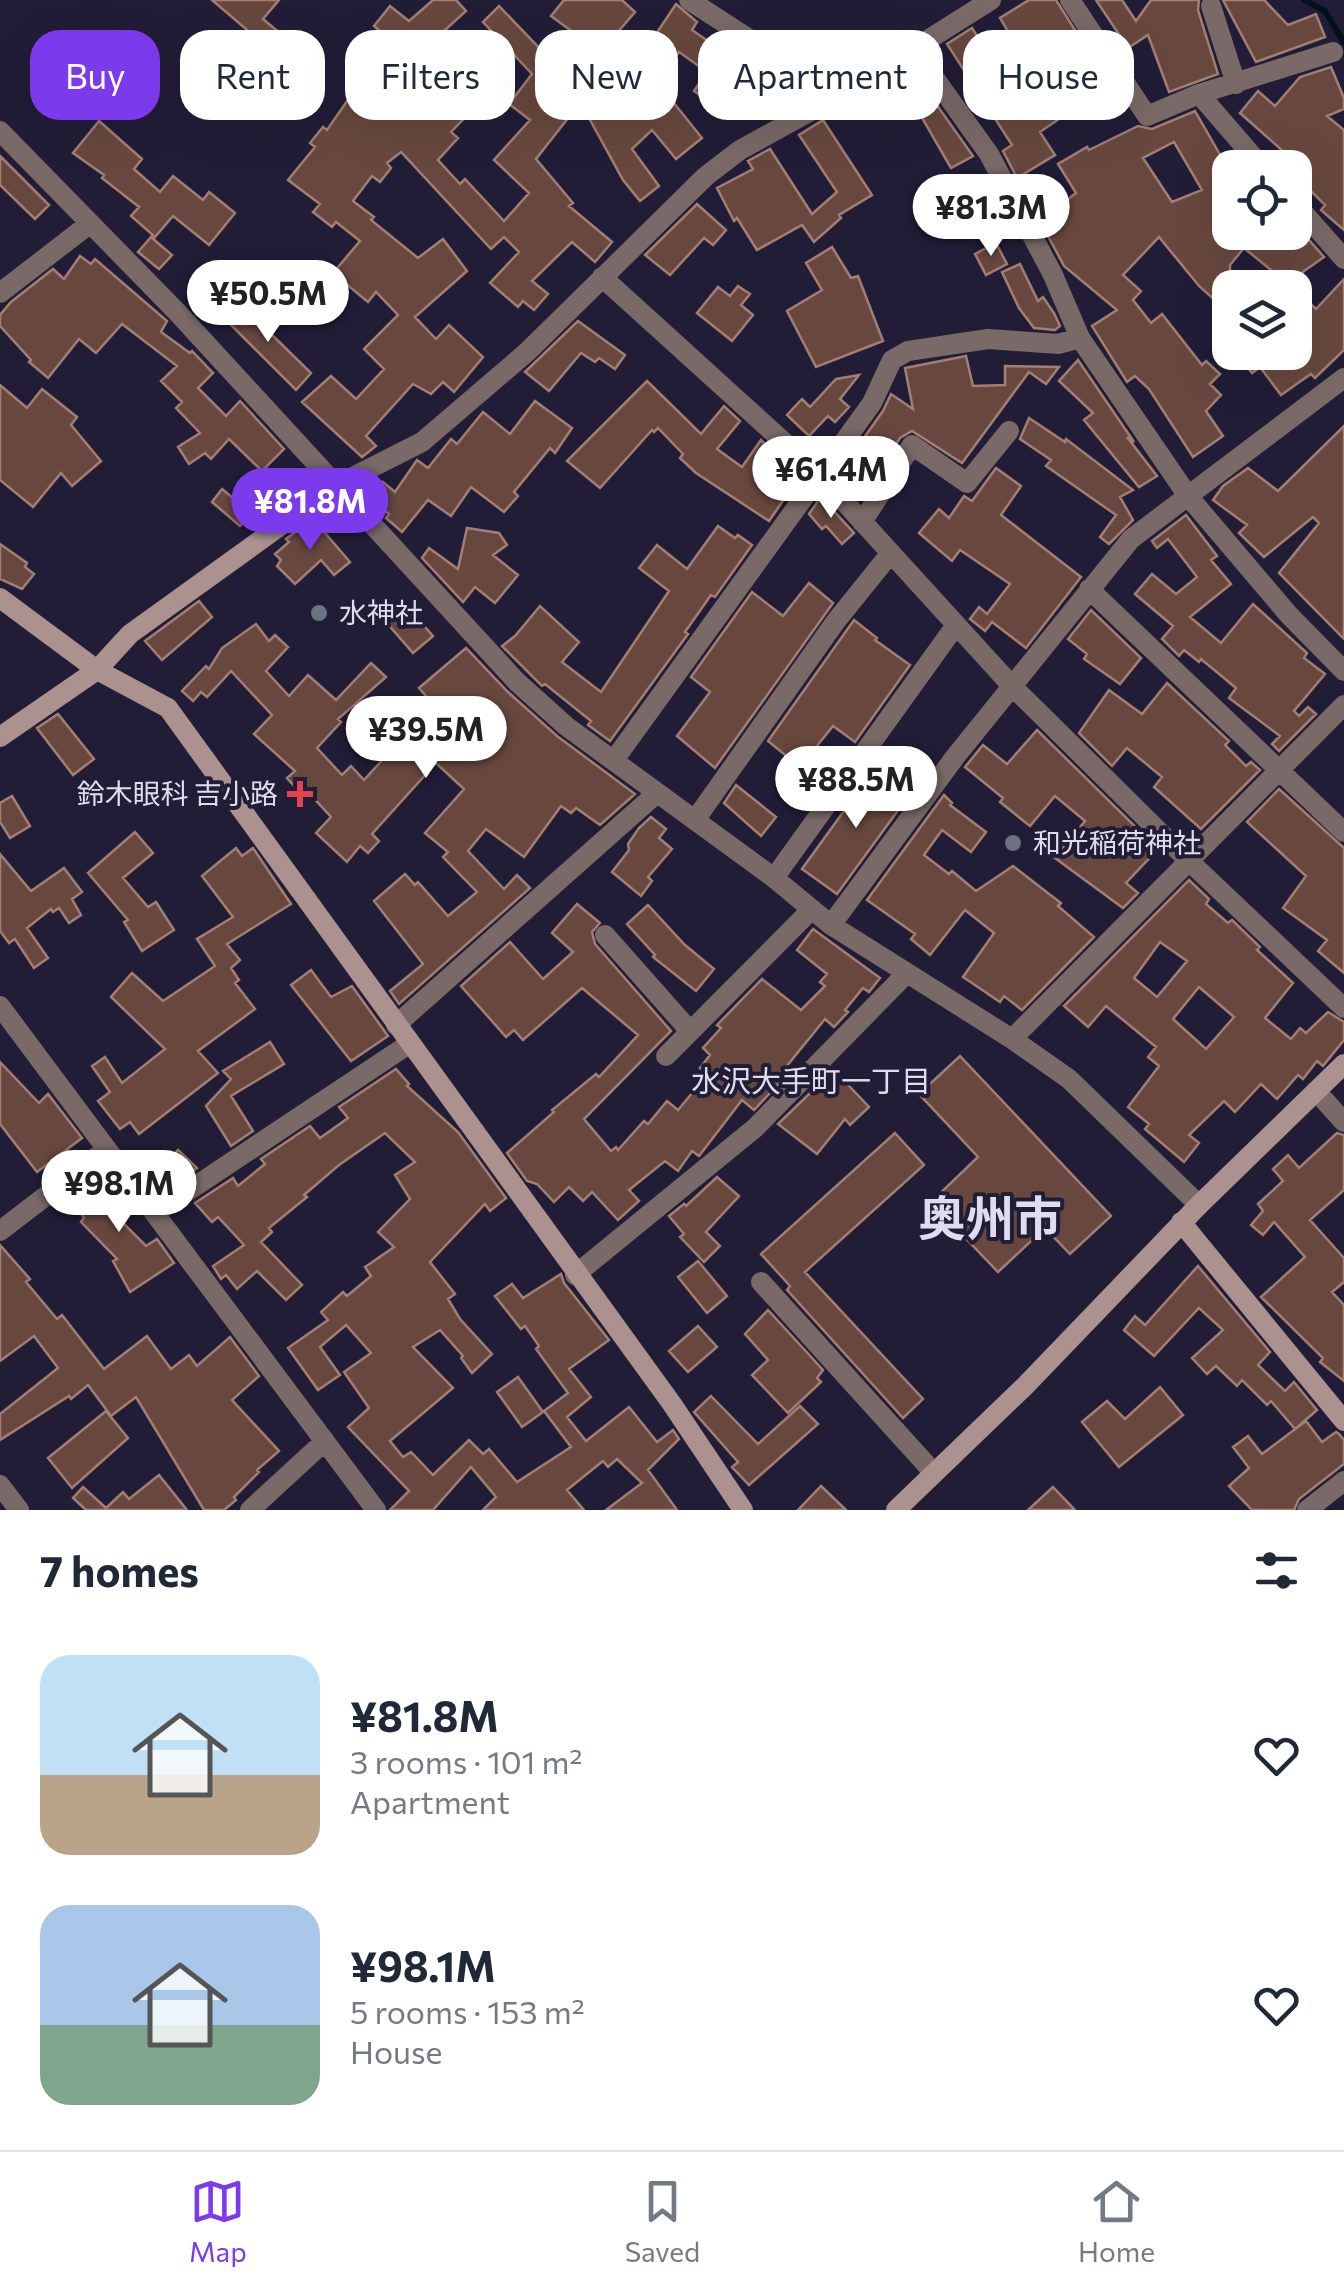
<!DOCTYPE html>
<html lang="en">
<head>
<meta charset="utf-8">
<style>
  :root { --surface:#fff; --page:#f6f6f7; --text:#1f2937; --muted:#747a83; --line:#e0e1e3; --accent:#7c3aed }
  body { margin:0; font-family:Commissioner,"Noto Sans JP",sans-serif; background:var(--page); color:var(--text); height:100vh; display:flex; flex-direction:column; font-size:38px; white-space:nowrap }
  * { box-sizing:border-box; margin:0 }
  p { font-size:32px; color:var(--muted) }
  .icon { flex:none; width:55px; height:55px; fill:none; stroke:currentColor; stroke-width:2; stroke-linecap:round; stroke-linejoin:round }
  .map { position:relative; height:1510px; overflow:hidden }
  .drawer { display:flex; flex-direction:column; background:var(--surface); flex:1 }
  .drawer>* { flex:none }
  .hud { position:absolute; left:30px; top:30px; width:1285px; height:90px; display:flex; gap:20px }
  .buttons { position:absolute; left:1212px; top:150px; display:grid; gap:20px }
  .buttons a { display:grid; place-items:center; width:100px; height:100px; border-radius:20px; background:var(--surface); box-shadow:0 10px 40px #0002; font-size:50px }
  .price { position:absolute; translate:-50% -85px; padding:0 22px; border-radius:35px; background:#fff; color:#222; font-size:32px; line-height:65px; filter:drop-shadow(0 2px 5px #0008) }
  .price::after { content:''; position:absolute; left:50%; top:60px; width:30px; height:22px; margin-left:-15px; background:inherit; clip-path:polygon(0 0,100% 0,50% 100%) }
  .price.on { background:var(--accent); color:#fff }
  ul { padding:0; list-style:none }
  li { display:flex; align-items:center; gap:30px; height:250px; padding:0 40px }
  li span { display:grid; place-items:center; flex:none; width:280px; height:200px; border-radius:30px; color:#555 }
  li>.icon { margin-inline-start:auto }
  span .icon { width:120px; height:120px; fill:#fffc; stroke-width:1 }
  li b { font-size:42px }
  h2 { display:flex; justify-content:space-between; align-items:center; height:120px; padding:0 40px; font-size:42px }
  .tag { padding:0 35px; border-radius:30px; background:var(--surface); box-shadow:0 10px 40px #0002; font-size:35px; line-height:90px }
  .tag.on { background:var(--accent); color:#fff }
  .tabs { display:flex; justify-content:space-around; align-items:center; height:140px; border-top:2px solid var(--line); background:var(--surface); font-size:28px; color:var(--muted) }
  .tabs a { display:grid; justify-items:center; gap:5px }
  .tabs .on { color:var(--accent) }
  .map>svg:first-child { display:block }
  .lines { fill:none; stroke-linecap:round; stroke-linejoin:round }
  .stream { stroke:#00131c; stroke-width:6 }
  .building { fill:#68483e; stroke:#a27e73; stroke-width:2.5; fill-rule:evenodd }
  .street { stroke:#796967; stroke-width:20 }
  .secondary { stroke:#ab928e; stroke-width:20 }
  .worship-dot { fill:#6b7280; stroke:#221d37; stroke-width:4 }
  .health-dot { fill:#e0444e; stroke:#221d37; stroke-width:4 }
  .labels { text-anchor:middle; stroke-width:8; stroke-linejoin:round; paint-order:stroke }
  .poi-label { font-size:28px; fill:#dedced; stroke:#221d37; text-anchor:start }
  .neighbourhood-label { font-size:30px; fill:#dedced; stroke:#221d37 }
  .town-label { font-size:48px; font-weight:bold; fill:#dedced; stroke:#221d37 }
</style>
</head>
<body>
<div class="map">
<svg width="1344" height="1510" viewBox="0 0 1344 1510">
  <rect width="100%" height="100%" fill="#221d37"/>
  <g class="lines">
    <path class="stream" d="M1304,0l21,11 19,32"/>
  </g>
  <path class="building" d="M212,0h67l-16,19 54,45 -18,22 -46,-37 7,-8z
    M433,0h23l10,11 -33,30 19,15 -4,5 37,36 -34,35 7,6 -20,22 22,24 5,-5 39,42 25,-28 -35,-33 36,-40 -21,-16 23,-30 -49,-52 16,-16 49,51 22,-27 -19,-14 13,-16h58l13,12 -18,21 4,4 -32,40 -5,-3 -26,25 14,14 -36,46 37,44 -4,3 43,36 -17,20 -23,-20 -40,39 16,13 -14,16 -11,-9 -5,6 -28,-24 29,-31 -15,-15 -13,12 -90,-97 -14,11 4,5 -11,14 -8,-6 -19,25 21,16 -3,3 47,38 25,-19 24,32 -52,46 21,22 13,-14 34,32 -29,35 -11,-10 -12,12 -18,-10 -47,52 10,10 -14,11 -60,-55 29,-26 25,23 28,-30 -20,-20 34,-34 -22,-23 -8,10 -35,-29 27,-32 -24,-19 -4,5 -19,-15 7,-8 -32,-24 27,-33 -5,-4 13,-16 4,3 36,-52 -6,-4 29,-38 -12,-10 16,-20 19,15zM415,66l27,22 -21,21 -25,-19z
    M1029,0h27l53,84 -34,17 3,5 -38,26 15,23 -38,23 -14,-27 9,-6 -65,-101 25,-16 52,81 22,-14 -46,-77z
    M1096,0h26l14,21 15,-21h48l-1,10 20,64 -49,18 -21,-57 -20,13z
    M1223,0h41l24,25 28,-11 9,23 -69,25z
    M676,4l21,18 -5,8 32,22 6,-9 25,16 -21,31 12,9 -13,19 -39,-27 13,-19 -28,-20 -14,19 -23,-16z
    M645,67l57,71 -26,21 -24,-29 -20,19 27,37 -19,15 -17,-21 -34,-62 30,-16 -8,-7z
    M1331,67l13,31v11l-17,7 17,14v100l-23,-20 4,-5 -30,-30v-7h-4l3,-7 -54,-48 18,-22 17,15 25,-29z
    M934,101l39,55 -22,12 -33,-57z
    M1195,111l35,61v60h65v-8l29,33 -37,26 -43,-35 -14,17v49l-31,-28 -40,-49 -36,38 18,16 -8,9 18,23 11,-9 40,51 4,-4 14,13 -10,10 11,11 -15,16 17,25 -30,21 -44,-68 -14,-13 -8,6 -35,-56 25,-16 -53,-44 -24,-45 36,-28 -18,-29 29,-17 2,3 49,-24 14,3zM1174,142l28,48 -30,12 -29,-44z
    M823,120l49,75 -33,20 2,3 -27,24 -12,-17 -45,25 -20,-32 -3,3 -17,-33 36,-19 -5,-8 22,-12 42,65 25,-22 -38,-57z
    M99,121l43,38 -8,10 26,23 13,-16 30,24 6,-8 26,21 -26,32 -36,-29 -18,21 -24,-21 8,-9 -37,-29 2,-3 -31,-22z
    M0,156l49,49 -14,14 -35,-34z
    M697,204l29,26 -13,15 -9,-7 -34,37 -25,-20z
    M151,237l21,18 -13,14 -21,-17z
    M996,243l11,21 -21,11 -11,-21z
    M832,247l19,31 7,-2 25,65 -67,26 -29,-56 35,-21 -16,-27z
    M80,256l11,8 4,-5 72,62 -6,11 29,21 2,-2 21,22 -15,15 28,28 14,-15 44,48 -22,22 -33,-32 -18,20 -6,-6 -16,11 -11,-17 22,-14 -24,-25 6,-6 -21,-21 16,-15 -55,-42 -26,29 -17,-14 -31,39 -19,-16 2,-2 -31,-34v-11l11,-13 42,-33 11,10z
    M1020,264l18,37 5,-4 11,16 6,13 -5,4 -21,-2 -15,-20 -17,-36z
    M1344,279v71l-29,28 -4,-4 -30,21 -21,-28 -8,6 -17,-21h60v-62l21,19z
    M738,286l12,8 -9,11 12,10 -21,26 -35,-28 21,-26 12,9z
    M247,301l24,25 -4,4 44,43 -15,17 -69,-69z
    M578,321l47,34 -10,14 -16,-11 -4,4 -14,-9 -32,38 -24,-19z
    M966,356l7,30 32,-1v-19l54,1 -13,17 -17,-12 -67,91 -50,-32 -12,7 -28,44 -26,-19 37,-52 8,-17 22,15 -8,-41z
    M1078,360l56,82 -7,-5 30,39 -18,11 -55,-67 9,-7 -34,-32z
    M859,375l-19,24 9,8 -14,15 -7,-6 -19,20 -22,-21 15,-16 8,8 26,-28z
    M647,381l54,53 23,-28 16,15 -23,28 25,18 19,-27 39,36 -31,45 -73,-48 -16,-15 3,-4 -25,-26 -4,4 -2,-2 -52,58 -33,-27z
    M0,385l27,23 15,-19 35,28 -6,8 30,36 -29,25 -11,-13 -28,34 -33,-27z
    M535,401l37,27 -17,25 -5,-5 -36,44 4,4 -14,16 -33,-25 -20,29 -23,-16 -26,32 -16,-14 3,-4 -19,-15 13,-17 12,10 22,-32 11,8 23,-29 6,5 26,-32 27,22z
    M1029,418l36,24 1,-3 67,51 -13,7 13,23 -24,24 -9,-7 16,-22 -70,-49 5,-6 -31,-21z
    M1344,426v213l-65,-66 40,-50 -6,-6 -49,40 -25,-24 8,-8 -34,-25 10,-14 25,-18 30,23z
    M996,468l25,18 -20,29 80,62 -55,71 -34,-26 -7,9 -15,-12 9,-12 8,7 23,-30 -50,-34 -8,11 -33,-28 20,-24 10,9 15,-22 8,5z
    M222,489l29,24 -11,13 -28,-24z
    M821,497l33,36 -12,11 -16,-18 -4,3 -13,-15z
    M1186,515l31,41 -6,4 20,24 -41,33 31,26 32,-39 54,49 -3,5 21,16 -31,37 5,5 9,-9 8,7 -37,37 -7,-7 8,-8 -51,-38 7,-10 -35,-29 -2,3 -15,-12 -5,6 -17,-17 11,-13 -38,-32 17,-20 24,20 21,-17 -29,-38 -11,9 -5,-7z
    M313,519l37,43 -16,13 -13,-15 -26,24 -18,-18 4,-6 -6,-6 14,-12 -3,-3z
    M718,526l17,12 3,-3 14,10 -37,52 -4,-2 -26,37 3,2 -78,107 -22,-16 3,-4 -46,-37 -3,2 -40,-40 13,-10 25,-30 39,36 -17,20 39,30 68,-101 -30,-23 18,-23 30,24z
    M467,528l32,5 8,12 -14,10 25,20 -23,28 -20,-16 -12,15 -41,-44 7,-10 29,21z
    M0,544l27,19 -2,4 9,7 -12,15 -22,-10z
    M809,583l24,20 -118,165 -38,-32 33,-44 -19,-15 61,-85 31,24z
    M199,601l13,16 -50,43 -17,-19z
    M405,604l28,32 -20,17 -28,-32z
    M1091,610l50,48 -21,26 -36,-25 3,-5 -19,-15z
    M854,620l23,18 -2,2 35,25 -55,77 -22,-16 -33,41 -32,-26z
    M256,624l13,17 6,-6 13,12 -22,24 23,25 19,-21 28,25 35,-37 15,14 -48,42 3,3 -24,26 25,27 9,-9 13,14 33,-36 -23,-19 14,-12 28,20 22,-23 -19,-22 47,-40 42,44 49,44 78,58 -35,31 -24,-17 -5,5 -10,-7 -37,51 -38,-28 -18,22 36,38 13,-14 13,13 -131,116 -9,-13 33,-27 -49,-63 31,-27 10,11 3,-3 30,34 29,-24 -34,-35 5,-5 -23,-19 39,-44 -28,-26 -64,71 7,7 -11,12 -8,-7 -13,16 -31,-29 15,-16 -23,-25 -4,5 -17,-19 8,-7 -41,-37 18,-19 -41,-44 -24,26 -6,-5 -8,9 -11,-10 24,-25 3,3 13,-21z
    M1167,683l62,58 -4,4 21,21 5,-4 9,8 -59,59 -47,-42 8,-10 -35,-29 -15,18 -33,-33 30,-43 33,24z
    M58,714l36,45 -21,16 -36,-47z
    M1037,730l121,119 -32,34 12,10 -15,15 -68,-50 30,-37 -30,-25 -25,30 -30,-24 3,-4 -38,-31 18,-22 24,19z
    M875,768l35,26 -73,100 -35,-25z
    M736,785l40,32 -15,19 -37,-33z
    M1279,789l65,59v125l-26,-22 9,-11 -44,-32 23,-32 -59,-54z
    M944,795l8,8 -2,2 36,27 -15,20 -29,-22 -18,25 25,19 3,-3 24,20 37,-25 48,37 -3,3 36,31 -72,73 -18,-14 -4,6 -37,-25 31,-44 -29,-23 -35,45 -19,-16 4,-5 -48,-34z
    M12,796l18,30 -20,12 -10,-16v-19z
    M651,817l15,12 -7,9 13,11 -24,28 4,4 -11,15 -29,-24 17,-22 -1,-6 11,-16z
    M135,832l18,21 -30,25 25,29 8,-5 18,28 -32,21 -18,-29 4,-2 -40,-47z
    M236,848l6,8 11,-8 38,56 -64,40 13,16 -9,8 8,12 -4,3 20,26 -57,42 20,22 -79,61 -9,-12 -10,7 -22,-28 12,-9 -18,-26 13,-9 17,26 43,-34 -54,-52 21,-24 31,28 52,-35 -18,-27 36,-22 -31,-41z
    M0,854l31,37 33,-23 18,24 -10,7 9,16 -12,8 -10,-15 -6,4 -2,-3 -24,19 21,30 -14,10 -19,-29 -6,4 -9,-12z
    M1189,880l20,19 -3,5 22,19 4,-3 28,27 -3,3 36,33 -28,35 26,21 9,-11 6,5 22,-21 16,10v18l-21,26 -6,-5 -14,18 -5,-4 -21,24 -16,-15 -26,28 -11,-11 -35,34 10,8 -15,19 -39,-33 4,-5 -21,-17 31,-41 -11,-9 8,-10 -50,-41 -18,21 -24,-21zM1160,942l27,19 -30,36 -23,-19zM1199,987l35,30 -28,32 -33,-30z
    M577,904l23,19 -8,9 3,12 76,87 -87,88 27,32 5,-4 2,3 26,-29 4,3 19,-23 11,9 30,-36 -8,-6 10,-13 -7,-7 18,-20 -4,-3 45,-46 39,31 24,-24 -5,-4 7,-8 -30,-24 16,-21 67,49 -11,14 -6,-4 -18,22 3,2 -14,15 -9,-8 -43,53 4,4 -32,34 -12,-10 -43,56 -7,-5 -14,20 -13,-10 -36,29 10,11 -21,19 -26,-28 -9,9 -14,-14 -15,15 -17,-18 -10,-3 -20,-28 47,-41 -2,-2 44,-36 3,3 39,-42 -56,-47 -59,52 -9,-10 -8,7 -45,-51 49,-44 33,37 30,-27 -21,-19z
    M648,905l37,40 29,24 -18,22 -43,-34 2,-2 -28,-31z
    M311,970l20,27 21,-11 36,50 -37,25 -60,-76z
    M270,1042l14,22 -53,32 22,35 -22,15 -25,-40 25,-27 -8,-8z
    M960,1056l151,160 -41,38 -25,-26 -47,44 -67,-70 47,-45 -59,-63z
    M0,1062l39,41 9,-9 34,44 -45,34 -37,-48z
    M396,1069l13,15 -2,2 51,46 48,66 -16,13 -5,-7 -55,58 25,32 -7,5 12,20 32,35 -20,19 -11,-15 2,-2 -23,-26 -27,17 40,41 -63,53 13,16 8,-5 22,23 36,-35 14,14 6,-5 28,33 54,-35 -27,-36 24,-18 -32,-44 3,-3 -14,-20 -4,3 -26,-33 17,-12 11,14 38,-24 3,9 45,57 -40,29 22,28 -24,20 19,24 43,-34 28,35 16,-12 6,9 -31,31 29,40h-71l36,-27 -25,-24 -9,8 -5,-6 -36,29 17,20h-101l13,-13 -25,-30 -38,43h-43l19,-19 -61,-64 21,-19 -25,-36 27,-19 -25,-28 -26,22 20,28 -22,15 -30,-42 40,-28 -7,-8 22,-20 4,4 24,-20 -6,-9 29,-20 -16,-15 32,-33 -15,-24 20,-13 -30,-29 -46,32 -35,30 3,2 -38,31 3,4 -11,10 41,43 -16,15 -29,-29 -20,18 -11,-14 -5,4 -8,-13 31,-21 -26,-28 -6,5 -17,-19 38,-25 5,8 27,-22 -4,-5 49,-33 10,12 28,-20 -9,-11z
    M834,1070l35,37 -19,18 -5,-6 -28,35 -39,-30z
    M895,1133l29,32 -119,107 118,127 -20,19 -116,-128 3,-4 -29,-32z
    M1337,1133l7,2v55l-34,30 34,38v24l-12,10 12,13v76l-24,-19 3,-4 -62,-61 44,-40 -31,-35 -11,13 -12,-10 12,-14 -5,-7 25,-23 -10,-12 15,-14 11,13z
    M178,1150l19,18 -20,14 -15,-15z
    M105,1172l14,19 -16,12 43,43 11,-7 17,24 -44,29 -17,-31 4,-2 -36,-37 3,-4 -15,-22z
    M717,1177l22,19 -33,36 14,14 -16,16 -24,-25 4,-3 -15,-18 15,-12 2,2z
    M0,1245l30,34 -4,3 31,37 5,-4 42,54 43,-33 24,33 18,-14 8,11 33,-29 29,39 -27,24 47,51 -22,19 2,2 -25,25 2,3 -12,10h-20l-68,-113 -25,19 -23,-31 -17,14 -2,-3 -69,44v-26l58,-46 -24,-32 -34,25z
    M698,1261l29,35 -20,17 -29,-36z
    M1198,1266l72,86 -12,13 27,26 9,-9 23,28 -22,19 -24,-28 -4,4 -25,-25 -5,6 -21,-20 -9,8 -15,-16 31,-28 -24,-22 -45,48 -30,-26 11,-14 10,9z
    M768,1310l55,60 -6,8 4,4 -33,31 -36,-38 16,-15 -23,-26z
    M698,1326l19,21 -29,25 -19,-21z
    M518,1377l25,35 -21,15 -25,-35z
    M1160,1387l23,28 -64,52 -37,-45 25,-21 18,18z
    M711,1396l47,48 42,-38 18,18 -69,61 -17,-18 6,-5 -44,-50z
    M106,1411l22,27 -56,50 -24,-30z
    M1306,1421l16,21 14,-10 3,2 5,6v24l-45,35 -5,11h-42l-23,-24 20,-18 -16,-21 15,-11 14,18z
    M159,1475l28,35h-101l-13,-12 10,-11 23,21 17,-16 6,7z
    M821,1486l25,24h-48z
    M1053,1487l22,23h-47z"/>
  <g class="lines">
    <path class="street" d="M689,0l148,96
      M1070,0l77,116 52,-22 64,74
      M1211,6l25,78
      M913,48l76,106 64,121 27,63 108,158 100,118 56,57
      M1199,94l134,-42
      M0,131l177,181 340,370 49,44 208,152 57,47 181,114 57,40 130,126
      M1295,203l49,56
      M602,277l216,196 194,213 178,176 154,146
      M0,293l88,-68
      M337,485l85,-43 105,-90 179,-176 34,-26 107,-59 144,-91
      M862,522l50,-77 55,38 42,-52
      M1089,589l255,243
      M614,760l258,-357 20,-43 16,-9 80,-12 70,5 22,-6
      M695,820l141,-199 54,-67
      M774,878l182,-253
      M831,925l124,-168 176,-218 213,-161
      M605,935l85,96
      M0,1006l376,504
      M396,1025l261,-232
      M1012,1039l332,-334
      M666,1056l145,-146
      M1316,1091l28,31
      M155,1213l254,-169
      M0,1231l107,-82
      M575,1275l180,-147 152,-155
      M761,1282l173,191
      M0,1485l19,25
      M250,1510l75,-69
      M1307,1510l37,-29"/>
    <path class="secondary" d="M0,598l97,72 71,38 504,696 71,106
      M0,737l97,-67 33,-36 207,-149
      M1181,1222l163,199
      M896,1510l129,-124 174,-181 145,-141"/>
  </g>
  <g class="worship-dot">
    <circle cx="319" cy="613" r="10"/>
    <circle cx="1013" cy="843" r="10"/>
  </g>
  <path class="health-dot" d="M295 779h10v10h10v10h-10v10h-10v-10h-10v-10h10z"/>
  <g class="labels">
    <g class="poi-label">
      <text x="339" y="623">水神社</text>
      <text x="278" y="804" text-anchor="end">鈴木眼科 吉小路</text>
      <text x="1033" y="853">和光稲荷神社</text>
    </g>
    <g class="neighbourhood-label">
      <text x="811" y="1092">水沢大手町一丁目</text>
    </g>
    <g class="town-label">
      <text x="990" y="1236">奥州市</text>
    </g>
  </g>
</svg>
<div class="buttons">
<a><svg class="icon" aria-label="locate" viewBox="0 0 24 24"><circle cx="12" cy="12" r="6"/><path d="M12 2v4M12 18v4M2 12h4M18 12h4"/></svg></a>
<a><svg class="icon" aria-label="layers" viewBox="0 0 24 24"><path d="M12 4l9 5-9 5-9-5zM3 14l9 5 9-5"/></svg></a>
</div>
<b class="price" style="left:991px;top:259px">¥81.3M</b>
<b class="price" style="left:268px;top:345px">¥50.5M</b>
<b class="price" style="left:831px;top:521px">¥61.4M</b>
<b class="price on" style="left:310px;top:553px">¥81.8M</b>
<b class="price" style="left:426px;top:781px">¥39.5M</b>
<b class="price" style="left:856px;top:831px">¥88.5M</b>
<b class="price" style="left:119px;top:1235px">¥98.1M</b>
<div class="hud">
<a class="tag on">Buy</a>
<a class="tag">Rent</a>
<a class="tag">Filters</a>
<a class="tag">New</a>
<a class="tag">Apartment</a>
<a class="tag">House</a>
</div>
</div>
<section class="drawer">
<h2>7 homes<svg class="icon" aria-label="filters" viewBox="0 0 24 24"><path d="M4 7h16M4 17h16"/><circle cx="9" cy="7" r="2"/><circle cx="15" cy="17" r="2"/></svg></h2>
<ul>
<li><span style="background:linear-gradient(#bfe0f5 60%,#b9a48a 0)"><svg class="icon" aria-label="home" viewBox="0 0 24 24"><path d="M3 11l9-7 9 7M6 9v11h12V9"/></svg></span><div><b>¥81.8M</b><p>3 rooms · 101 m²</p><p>Apartment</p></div><svg class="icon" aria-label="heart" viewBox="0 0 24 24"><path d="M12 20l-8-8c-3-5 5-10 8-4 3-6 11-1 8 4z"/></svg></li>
<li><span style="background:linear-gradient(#a9c7e8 60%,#7fa58c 0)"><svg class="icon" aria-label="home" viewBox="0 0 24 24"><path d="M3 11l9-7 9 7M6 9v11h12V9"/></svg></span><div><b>¥98.1M</b><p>5 rooms · 153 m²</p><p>House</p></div><svg class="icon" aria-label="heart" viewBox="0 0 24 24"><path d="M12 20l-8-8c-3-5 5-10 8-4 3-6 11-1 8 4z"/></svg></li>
</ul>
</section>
<nav class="tabs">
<a class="on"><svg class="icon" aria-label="map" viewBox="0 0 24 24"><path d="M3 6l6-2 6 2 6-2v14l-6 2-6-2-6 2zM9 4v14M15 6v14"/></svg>Map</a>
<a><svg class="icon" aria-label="saved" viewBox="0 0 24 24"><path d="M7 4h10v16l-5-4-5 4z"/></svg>Saved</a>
<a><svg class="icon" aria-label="home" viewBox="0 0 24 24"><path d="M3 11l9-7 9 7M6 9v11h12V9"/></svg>Home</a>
</nav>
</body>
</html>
